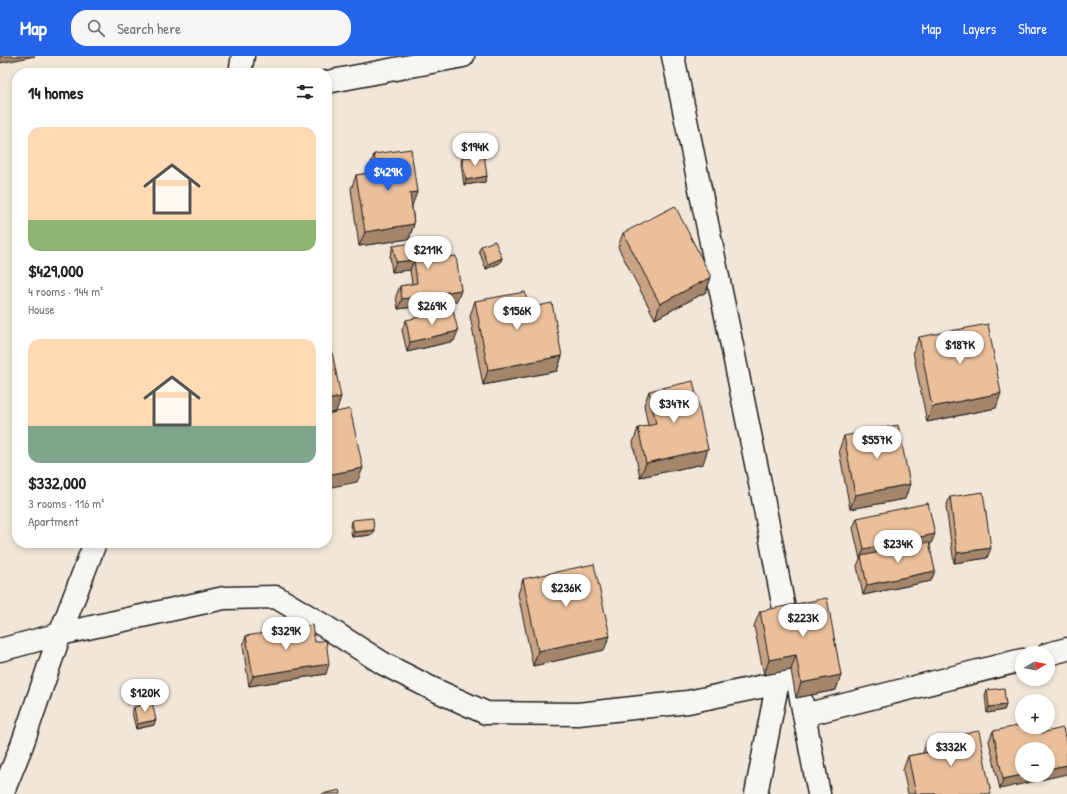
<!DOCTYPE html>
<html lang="en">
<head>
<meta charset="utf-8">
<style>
  :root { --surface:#fff; --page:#f6f6f6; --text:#202124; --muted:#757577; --accent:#2563eb }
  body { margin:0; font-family:"Patrick Hand",sans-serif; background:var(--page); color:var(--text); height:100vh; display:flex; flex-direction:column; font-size:15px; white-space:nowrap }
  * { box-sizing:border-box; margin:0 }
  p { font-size:13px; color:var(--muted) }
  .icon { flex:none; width:22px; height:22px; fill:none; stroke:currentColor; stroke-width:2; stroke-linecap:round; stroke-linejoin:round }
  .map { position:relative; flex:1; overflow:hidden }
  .side { position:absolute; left:12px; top:12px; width:320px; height:480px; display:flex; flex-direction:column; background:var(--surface); border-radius:16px; box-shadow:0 2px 6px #0003 }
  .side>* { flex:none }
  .needle { width:26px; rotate:80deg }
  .controls { position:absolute; left:1015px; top:590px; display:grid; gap:8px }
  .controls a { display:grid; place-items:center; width:40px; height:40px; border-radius:50%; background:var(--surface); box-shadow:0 2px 6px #0003; font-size:20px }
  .price { position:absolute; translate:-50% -34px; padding:0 9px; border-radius:14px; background:#fff; color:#222; font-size:13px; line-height:26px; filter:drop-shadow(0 1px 2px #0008) }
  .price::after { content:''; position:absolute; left:50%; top:24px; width:12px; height:9px; margin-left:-6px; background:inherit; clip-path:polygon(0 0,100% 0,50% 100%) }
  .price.current { background:var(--accent); color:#fff }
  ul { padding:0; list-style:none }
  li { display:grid; align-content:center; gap:8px; height:212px; padding:0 16px }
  li span { display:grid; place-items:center; height:124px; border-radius:12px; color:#555 }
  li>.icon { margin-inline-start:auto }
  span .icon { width:72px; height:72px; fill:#fffc; stroke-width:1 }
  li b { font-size:17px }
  h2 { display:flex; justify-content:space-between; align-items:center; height:48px; padding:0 16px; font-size:17px }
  header { display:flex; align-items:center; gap:24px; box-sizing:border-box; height:56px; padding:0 20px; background:var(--accent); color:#fff }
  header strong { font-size:19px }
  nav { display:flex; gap:22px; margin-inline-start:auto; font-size:14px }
  .search { width:280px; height:36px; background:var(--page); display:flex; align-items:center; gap:10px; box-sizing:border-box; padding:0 14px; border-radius:16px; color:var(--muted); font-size:15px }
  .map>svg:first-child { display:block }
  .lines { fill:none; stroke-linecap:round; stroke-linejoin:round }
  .minor-casing { stroke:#1c1c1c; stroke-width:25 }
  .minor { stroke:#f6f6f2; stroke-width:22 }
  .wall { fill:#c9a484; stroke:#1c1c1c }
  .shaded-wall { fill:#a4866c; stroke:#1c1c1c }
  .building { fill:#eabf9a; stroke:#1c1c1c }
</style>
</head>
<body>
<header>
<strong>Map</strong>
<div class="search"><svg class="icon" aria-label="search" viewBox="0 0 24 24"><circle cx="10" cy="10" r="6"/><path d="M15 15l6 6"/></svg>Search here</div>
<nav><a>Map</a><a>Layers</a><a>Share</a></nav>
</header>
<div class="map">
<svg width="1067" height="738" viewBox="0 0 1067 738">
  <rect width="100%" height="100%" fill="#f2e6d8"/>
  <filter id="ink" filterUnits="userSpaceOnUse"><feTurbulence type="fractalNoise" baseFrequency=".025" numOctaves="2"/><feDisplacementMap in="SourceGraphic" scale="8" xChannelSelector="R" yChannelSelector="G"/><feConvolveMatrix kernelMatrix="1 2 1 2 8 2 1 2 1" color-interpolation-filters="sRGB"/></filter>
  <g filter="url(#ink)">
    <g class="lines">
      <g class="minor-casing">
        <path id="minor" d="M673,0l88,432 28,147
          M240,17l3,-17
          M327,26l136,-26
          M0,594l60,-16 164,-36 52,-1 50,30 58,37 47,24 55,25 92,1 110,-12 90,-19
          M1048,598l19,-5
          M795,611l24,127
          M804,659l218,-55
          M2,738l20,-49 38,-111 35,-91
          M756,738l24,-124"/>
      </g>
      <use href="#minor" class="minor"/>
    </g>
    <path class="wall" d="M374,98l38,52v1l2,17 -5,15 -50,7 -8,-57 5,-14 14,-2 -1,-4z
      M462,102l25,18 -2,6 -21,3 -3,-22z
      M623,177l88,44 -5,15 -51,27 -37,-72z
      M393,190l47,12 21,32 -4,11 -59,8 -2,-13 4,-10 12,-2 -2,-14 -18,2 -2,-16z
      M481,190l21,12 -2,5 -14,6 -7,-18z
      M475,245l53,7 34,48 -5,15 -74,14 -13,-69z
      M406,264l48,21 -47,11 -5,-22z
      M919,281l77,71 -69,14 -14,-70z
      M649,335l54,73 -63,13 -7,-34 5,-15 10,-2 -4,-21z
      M844,380l61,63 -55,10 -11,-59z
      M950,441l37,61 -33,5 -8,-56z
      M857,462l74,26h-1l1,37 -68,14 -6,-29 3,-7 -7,-31z
      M352,464l22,10 -2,5 -20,2 -2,-12z
      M523,523l81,71 -71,16 -15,-72z
      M760,555l81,64 -5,15 -40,8 -5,-28 -27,5 -10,-49z
      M246,580l69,6 11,32 -77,12 -6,-40z
      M987,634l19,15 -2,5 -17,3 -2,-18z
      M134,651l20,18 -18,4 -4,-17z
      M1040,671l-40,62 -11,-48 4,-10z
      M927,685l64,53h-83l-5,-24 5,-14 15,-3z"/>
    <path class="shaded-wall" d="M0,0h35l-35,7z
      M487,120l-2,6 -21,3 2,-5z
      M417,136l-5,14 -8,1 6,-14z
      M414,168l-5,15 -50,7 6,-14z
      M502,202l-2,5 -14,6 2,-5z
      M414,204l-4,10 -18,2 4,-10z
      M711,221l-5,15 -51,27 5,-15z
      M461,234l-4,11 -59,8 4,-10z
      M458,275l-4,10 -47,11 3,-10z
      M562,300l-5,15 -74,14 5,-15z
      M1001,337l-5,15 -69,14 5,-15z
      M341,341l-5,15 -9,2v-14z
      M708,393l-5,15 -63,13 6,-14z
      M363,412l-6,14 -30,6v-13z
      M910,428l-5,15 -55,10 5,-14z
      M374,474l-2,5 -20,2 2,-5z
      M935,478l-4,10 -70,15v-3l3,-7z
      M991,492l-4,10 -33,5 3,-10z
      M935,515l-4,10 -68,14 4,-10z
      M610,580l-6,14 -71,16 5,-15z
      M796,599l-5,15 -27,5 5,-15z
      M329,608l-3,10 -77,12 4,-10z
      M841,619l-5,15 -40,8 5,-15z
      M1006,649l-2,5 -17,3 2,-6z
      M156,664l-2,5 -18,4 1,-5z
      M1067,709v9l-67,15 3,-10 19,-4h26v-6z"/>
    <path class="building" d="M411,93l6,43 -7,1 4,31 -49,8 -9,-57 21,-3 -3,-18z
      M484,99l3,21 -21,4 -4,-22z
      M675,150l36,71 -51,27 -37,-71z
      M437,183l3,19 16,-2 5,34 -59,9 -2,-13 17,-3 -3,-23 -18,2 -3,-16z
      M495,185l7,17 -14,6 -7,-18z
      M525,236l3,16 24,-5 10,53 -74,14 -13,-69z
      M453,254l5,21 -48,11 -4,-22z
      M988,268l13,69 -69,14 -13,-70z
      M327,276h1l13,65 -14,3z
      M693,325l15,68 -62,14 -8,-35 18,-4 -7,-33z
      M350,353l13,59 -36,7v-61z
      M898,369l12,59 -55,11 -11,-59z
      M983,436l8,56 -34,5 -7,-56z
      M928,447l7,31 -71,15 -7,-31z
      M373,462l1,12 -20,2 -2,-12z
      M929,486l6,29 -68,14 -6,-29z
      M594,508l16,72 -72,15 -15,-72z
      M827,542l14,77 -40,8 -5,-28 -27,5 -9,-49z
      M312,569l3,17 11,-2 3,24 -76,12 -7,-40z
      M1004,632l2,17 -17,2 -2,-17z
      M152,646l4,18 -19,4 -3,-17z
      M1022,669v2h18l1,6 22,-5 4,19v18l-19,4v-20h-26v26l-19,4 -10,-48z
      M979,675l12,63h-75l-8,-38 21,-4 -2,-11z
      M340,734l1,4h-19z"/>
  </g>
</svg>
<div class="controls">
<a><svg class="needle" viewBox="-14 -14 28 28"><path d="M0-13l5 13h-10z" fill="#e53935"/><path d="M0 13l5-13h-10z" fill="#757577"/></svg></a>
<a>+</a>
<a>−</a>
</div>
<b class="price" style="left:475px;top:111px">$194K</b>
<b class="price current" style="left:388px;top:136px">$429K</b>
<b class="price" style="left:428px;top:214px">$211K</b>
<b class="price" style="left:432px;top:270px">$269K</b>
<b class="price" style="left:517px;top:275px">$156K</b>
<b class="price" style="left:960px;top:309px">$187K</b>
<b class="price" style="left:674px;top:368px">$347K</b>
<b class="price" style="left:877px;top:404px">$557K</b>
<b class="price" style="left:898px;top:508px">$234K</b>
<b class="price" style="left:566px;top:552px">$236K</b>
<b class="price" style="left:803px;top:582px">$223K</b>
<b class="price" style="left:286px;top:595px">$329K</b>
<b class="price" style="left:145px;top:657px">$120K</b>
<b class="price" style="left:951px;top:711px">$332K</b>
<section class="side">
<h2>14 homes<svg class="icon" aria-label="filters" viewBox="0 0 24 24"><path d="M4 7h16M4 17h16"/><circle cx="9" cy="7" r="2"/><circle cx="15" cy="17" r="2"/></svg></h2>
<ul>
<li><span style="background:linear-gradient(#ffd9b3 75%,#8fb573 0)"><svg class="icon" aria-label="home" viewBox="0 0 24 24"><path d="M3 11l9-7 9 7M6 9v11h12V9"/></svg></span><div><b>$429,000</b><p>4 rooms · 144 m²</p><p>House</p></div></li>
<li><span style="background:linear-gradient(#ffd9b3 70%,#7fa58c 0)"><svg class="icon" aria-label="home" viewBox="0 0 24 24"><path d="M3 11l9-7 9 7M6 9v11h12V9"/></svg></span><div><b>$332,000</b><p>3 rooms · 116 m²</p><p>Apartment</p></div></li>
</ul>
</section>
</div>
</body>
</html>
